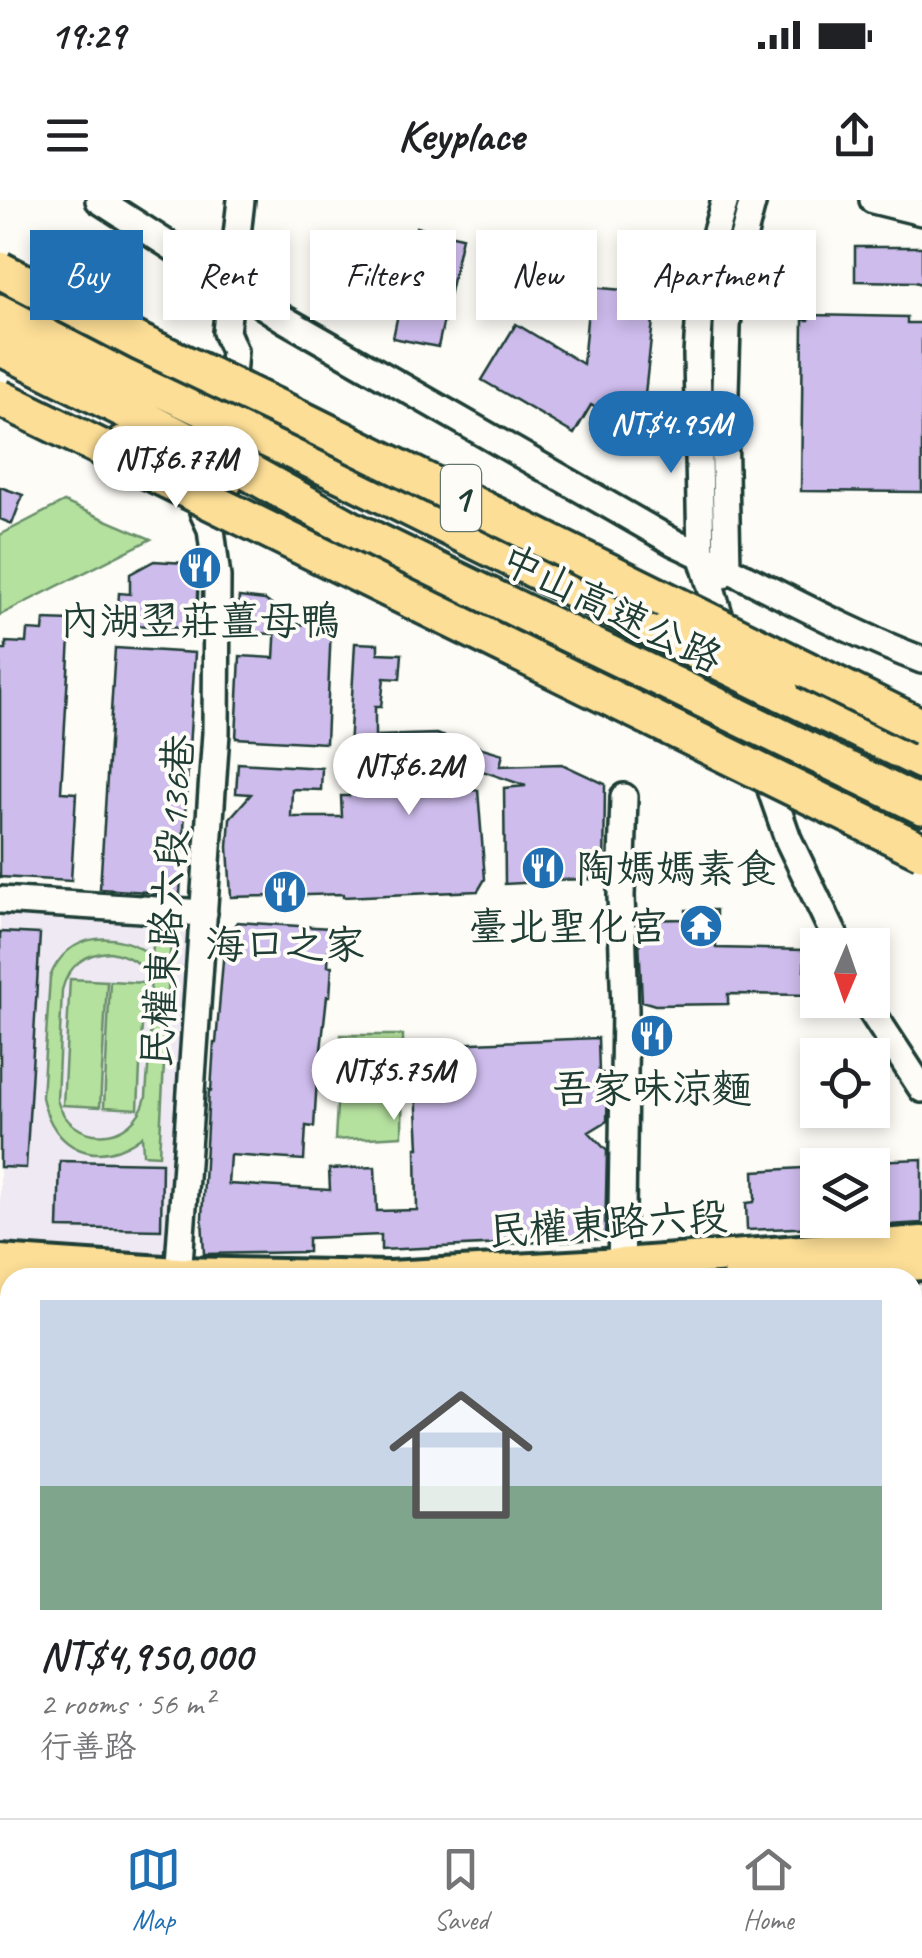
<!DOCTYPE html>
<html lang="en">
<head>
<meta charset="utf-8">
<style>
  :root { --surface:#fff; --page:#f6f6f6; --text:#202124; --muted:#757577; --line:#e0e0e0; --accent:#1f6fb2 }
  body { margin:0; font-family:Caveat,"LXGW WenKai TC",sans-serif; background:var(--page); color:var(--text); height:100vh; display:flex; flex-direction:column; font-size:38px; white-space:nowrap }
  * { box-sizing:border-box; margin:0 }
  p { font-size:32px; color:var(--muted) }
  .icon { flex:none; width:55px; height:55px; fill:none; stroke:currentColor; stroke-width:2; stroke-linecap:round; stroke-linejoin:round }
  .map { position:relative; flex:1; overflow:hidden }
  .details { position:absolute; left:0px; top:1068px; width:922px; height:552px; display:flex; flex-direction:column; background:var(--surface); border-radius:30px 30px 0 0; box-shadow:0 5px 15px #0003 }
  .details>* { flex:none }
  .banner { position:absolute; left:30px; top:30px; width:862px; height:90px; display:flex; gap:20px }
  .needle { width:65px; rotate:182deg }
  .tools { position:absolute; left:800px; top:728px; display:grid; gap:20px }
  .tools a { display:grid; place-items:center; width:90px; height:90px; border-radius:0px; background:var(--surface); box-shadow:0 5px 15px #0003; font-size:50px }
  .price { position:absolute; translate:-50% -85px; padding:0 22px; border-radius:35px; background:#fff; color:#222; font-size:32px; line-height:65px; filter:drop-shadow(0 2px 5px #0008) }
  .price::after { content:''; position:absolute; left:50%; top:60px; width:30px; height:22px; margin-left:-15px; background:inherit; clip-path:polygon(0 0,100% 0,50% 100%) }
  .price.current { background:var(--accent); color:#fff }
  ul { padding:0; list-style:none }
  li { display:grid; align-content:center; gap:20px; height:530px; padding:0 40px }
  li span { display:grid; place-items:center; height:310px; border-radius:0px; color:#555 }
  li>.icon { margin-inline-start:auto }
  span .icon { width:180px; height:180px; fill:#fffc; stroke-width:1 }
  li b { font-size:42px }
  .chip { padding:0 35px; border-radius:0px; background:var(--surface); box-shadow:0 5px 15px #0003; font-size:35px; line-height:90px }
  .chip.current { background:var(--accent); color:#fff }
  .status { display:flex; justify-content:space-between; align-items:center; height:70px; padding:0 50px; background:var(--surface); direction:ltr }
  .status svg { height:28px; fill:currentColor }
  header { display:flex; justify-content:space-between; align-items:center; height:130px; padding:0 40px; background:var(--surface); font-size:45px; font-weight:800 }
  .tabs { display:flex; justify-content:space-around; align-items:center; height:140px; border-top:2px solid var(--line); background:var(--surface); font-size:28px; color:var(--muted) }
  .tabs a { display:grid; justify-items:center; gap:5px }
  .tabs .current { color:var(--accent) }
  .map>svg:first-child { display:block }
  .built { fill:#efe9f4 }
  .green { fill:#b5e19f; stroke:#6a8f6a; stroke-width:2.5; fill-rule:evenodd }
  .building { fill:#cebced; stroke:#1f3d34; stroke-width:2.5 }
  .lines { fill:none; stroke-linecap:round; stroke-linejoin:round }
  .minor-casing { stroke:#1f3d34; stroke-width:32 }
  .major-casing { stroke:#1f3d34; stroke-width:38 }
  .highway-casing { stroke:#1f3d34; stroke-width:42 }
  .minor { stroke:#fdfcf7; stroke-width:25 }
  .major { stroke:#fcde96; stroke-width:30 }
  .highway { stroke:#fcde96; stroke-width:35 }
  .highway-bridge-casing { stroke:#1f3d34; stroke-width:42; stroke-linecap:butt }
  .highway-bridge { stroke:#fcde96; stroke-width:35 }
  .labels { text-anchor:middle; stroke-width:8; stroke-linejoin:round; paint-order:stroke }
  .shield { fill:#fdfcf7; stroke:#62766e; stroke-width:2.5 }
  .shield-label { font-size:38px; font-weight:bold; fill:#1f3d34 }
  .street-label { font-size:40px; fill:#1f3d34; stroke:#fdfcf7 }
  .poi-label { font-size:40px; fill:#1f3d34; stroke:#fdfcf7 }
</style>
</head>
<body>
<div class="status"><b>19:29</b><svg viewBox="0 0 49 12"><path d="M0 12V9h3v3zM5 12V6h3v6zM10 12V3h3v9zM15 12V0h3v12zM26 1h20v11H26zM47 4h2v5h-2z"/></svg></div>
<header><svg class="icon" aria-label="menu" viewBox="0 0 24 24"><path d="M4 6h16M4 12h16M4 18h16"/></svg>Keyplace<svg class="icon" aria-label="share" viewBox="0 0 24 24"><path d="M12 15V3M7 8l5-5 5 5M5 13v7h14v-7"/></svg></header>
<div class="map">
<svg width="922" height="1618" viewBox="0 0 922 1618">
  <rect width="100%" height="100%" fill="#fdfcf7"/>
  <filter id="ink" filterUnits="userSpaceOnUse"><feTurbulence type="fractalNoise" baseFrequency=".01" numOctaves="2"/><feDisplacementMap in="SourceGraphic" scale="20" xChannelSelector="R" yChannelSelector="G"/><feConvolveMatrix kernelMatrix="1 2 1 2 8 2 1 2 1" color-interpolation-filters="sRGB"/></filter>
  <g filter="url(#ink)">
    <path class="built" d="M0,712l189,12 -19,332 -170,-13z
      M912,1099h10v249l-9,2z
      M0,1123l10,1v248l-10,5z
      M380,1610h145l-1,6 -30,2h-114z"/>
    <path class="green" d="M64,302l87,37 -151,76v-80z
      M154,736h17l-12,219 -16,-1 -1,-18c-44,34 -89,15 -100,-39l8,-120c18,-46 67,-48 102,-21zM110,752c16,3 30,9 38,25 8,17 -1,97 -2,120 -12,48 -75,51 -89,3l5,-110c6,-24 23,-37 48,-38z
      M70,779l37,2 -7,126 -37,-2z
      M110,781l34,2 -6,126 -34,-2z
      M341,835h62l-1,101 -67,4z
      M922,1348v270h-428l30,-2 1,-6h387v-260z
      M10,1537v73h299l1,8h-310v-72z"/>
    <path class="building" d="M416,27l46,10 -24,110 -45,-9z
      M855,47h67v37l-7,-2 -60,-1z
      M590,87l66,6 -14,129 -3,3 -9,3 -39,-23 -17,29 -92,-54 34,-56 67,40z
      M809,115l98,2v6h15v169l-121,-1 2,-171h6z
      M0,287l23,8 -11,29 -12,-5z
      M154,361l45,3 -2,65 -80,-5 2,-31 11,1v-20z
      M239,397l26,3 8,6v28l-37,-2z
      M44,420l27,1 -10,171 15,1 -5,88 -71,-4v-227h6v-8l20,1 1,-13 16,1z
      M276,423l55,3 -5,117 -90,-5 4,-82 34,2z
      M355,443l23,1v9l24,1 -2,25 -16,-1 -3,29h-6v29l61,-2 67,20 -3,12 62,-2 43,20 -1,95 -64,1v2l-35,2 -1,-96 22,-2 -64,-22 -100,3v28h50l66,-5 7,89 -7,12 -135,6v-3l-112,3 -3,-50 2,-29 21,-24 -15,-1 2,-30 84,5 -1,22 -29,-1 -1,28h51l-1,-21h8v-47z
      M115,448l80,5 -15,241 -80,-5z
      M686,710h30v38l89,2 -1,21 10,1v23l-86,-1v10l-73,1 -13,-4 -4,-81 48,-1z
      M237,722l93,6 -2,38h4l-2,30h-3l-6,54h4l-2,30 -6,-1 -3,48 -8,-1 -2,34 -74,-5 -2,29 102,6 -1,-21 46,-2 2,44 40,-1 -1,-62h3l-4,-79 36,-2 -1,-23 148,-6 1,35h9l-1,48 -18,11 18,19 -2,88 -224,11v-15l-73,3v14l-104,2 -2,-36 7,-128 2,1 3,-48h2l9,-106z
      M0,732l40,2 -14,234 -26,-1z
      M922,959v64l-50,3v-65z
      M60,961l102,2 -1,67 -103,-2z
      M818,967v60l-71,3 -1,-27 8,-1 1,-4 -1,-27z"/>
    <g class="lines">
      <g class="minor-casing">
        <path id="minor" d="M99,0l185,119 391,224c82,38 162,85 247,117
          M725,0l-18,63 -7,47 -3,45 4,199 72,242 15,43 51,106
          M873,0l49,12
          M231,189l3,-38 -8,-19 15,-132
          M720,376l7,-9 -3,-143 3,-97 4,-43 22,-84
          M0,700l204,13
          M864,800l58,89
          M178,1078l38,-545 1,-156 -6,-48 -8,-17 2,-26
          M621,1078l4,-268 -4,-114 3,-99
          M0,1484l10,-8
          M361,1612v-2"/>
      </g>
      <g class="major-casing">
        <path id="major" d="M0,1061l178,12 211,4 232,-13 301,-22
          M738,1078l184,-14
          M0,1090h10"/>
      </g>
      <g class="highway-casing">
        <path id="highway" d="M0,112l349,166 313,155
          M0,147l245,123 108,60 323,156
          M123,244l101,38
          M781,492l141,69
          M795,544l127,62"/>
      </g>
      <use href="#minor" class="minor"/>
      <use href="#major" class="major"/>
      <use href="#highway" class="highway"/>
      <g class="highway-bridge-casing">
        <path id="highway-bridge" d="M0,70l141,73 160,76 621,308
          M0,198l922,453
          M662,433l119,59
          M676,486l119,58"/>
      </g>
      <use href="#highway-bridge" class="highway-bridge"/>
    </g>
  </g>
  <defs>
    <g id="restaurant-disc" transform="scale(2.25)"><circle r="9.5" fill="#1f6fb2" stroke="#fdfcf7"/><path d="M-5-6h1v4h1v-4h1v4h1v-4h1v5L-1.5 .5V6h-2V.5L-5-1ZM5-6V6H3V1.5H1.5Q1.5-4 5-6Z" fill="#fff"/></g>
    <g id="temple-disc" transform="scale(2.25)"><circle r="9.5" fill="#1f6fb2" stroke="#fdfcf7"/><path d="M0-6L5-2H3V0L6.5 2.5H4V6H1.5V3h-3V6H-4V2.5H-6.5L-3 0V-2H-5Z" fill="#fff"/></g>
  </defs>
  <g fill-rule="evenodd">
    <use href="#restaurant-disc" x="200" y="368"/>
    <use href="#restaurant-disc" x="543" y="668"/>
    <use href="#restaurant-disc" x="285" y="692"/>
    <use href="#temple-disc" x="701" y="726"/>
    <use href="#restaurant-disc" x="652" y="836"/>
  </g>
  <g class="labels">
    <rect class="shield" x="441" y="265" width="40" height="66" rx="8"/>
    <g class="shield-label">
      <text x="461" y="311">1</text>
    </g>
    <g class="street-label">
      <text transform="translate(612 408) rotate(26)" y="14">中山高速公路</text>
      <text transform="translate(167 701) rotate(-86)" y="14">民權東路六段136巷</text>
      <text transform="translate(608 1023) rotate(-4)" y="14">民權東路六段</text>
    </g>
    <g class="poi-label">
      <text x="200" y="434">內湖翌莊薑母鴨</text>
      <text x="576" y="682" text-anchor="start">陶媽媽素食</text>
      <text x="668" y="740" text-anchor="end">臺北聖化宮</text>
      <text x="285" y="758">海口之家</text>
      <text x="652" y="902">吾家味涼麵</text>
    </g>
  </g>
</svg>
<div class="tools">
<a><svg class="needle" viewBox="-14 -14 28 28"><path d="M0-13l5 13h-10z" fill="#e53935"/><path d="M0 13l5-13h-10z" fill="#757577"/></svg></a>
<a><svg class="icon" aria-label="locate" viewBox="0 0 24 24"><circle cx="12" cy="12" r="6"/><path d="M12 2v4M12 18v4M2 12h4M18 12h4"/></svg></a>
<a><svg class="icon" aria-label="layers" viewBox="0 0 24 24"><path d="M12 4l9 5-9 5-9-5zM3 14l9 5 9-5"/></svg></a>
</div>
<b class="price current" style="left:671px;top:276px">NT$4.95M</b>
<b class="price" style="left:176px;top:311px">NT$6.77M</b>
<b class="price" style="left:409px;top:618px">NT$6.2M</b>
<b class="price" style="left:394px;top:923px">NT$5.75M</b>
<div class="banner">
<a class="chip current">Buy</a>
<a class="chip">Rent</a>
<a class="chip">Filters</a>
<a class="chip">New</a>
<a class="chip">Apartment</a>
</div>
<section class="details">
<ul>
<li><span style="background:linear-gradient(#c9d6e8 60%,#7fa58c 0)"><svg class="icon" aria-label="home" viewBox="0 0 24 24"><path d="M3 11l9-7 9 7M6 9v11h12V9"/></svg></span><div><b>NT$4,950,000</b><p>2 rooms · 56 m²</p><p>行善路</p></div></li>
</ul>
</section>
</div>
<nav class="tabs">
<a class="current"><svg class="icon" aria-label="map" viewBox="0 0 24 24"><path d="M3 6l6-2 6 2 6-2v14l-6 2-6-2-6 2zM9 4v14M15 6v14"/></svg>Map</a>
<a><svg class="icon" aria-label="saved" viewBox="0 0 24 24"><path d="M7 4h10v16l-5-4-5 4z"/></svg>Saved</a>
<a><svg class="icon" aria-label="home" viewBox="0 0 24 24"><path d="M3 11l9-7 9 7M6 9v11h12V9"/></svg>Home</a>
</nav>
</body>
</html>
